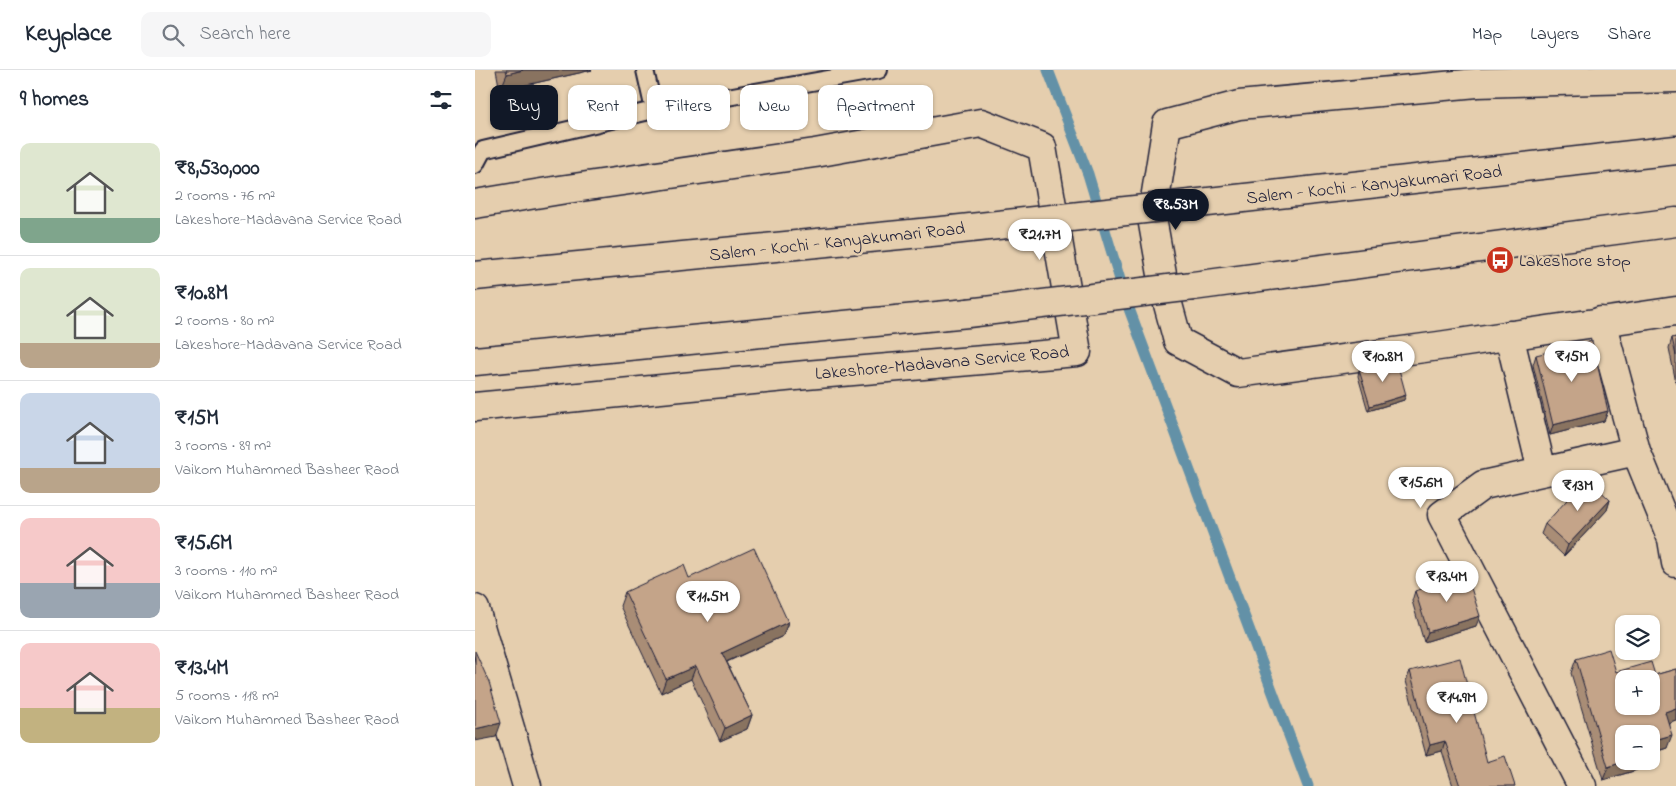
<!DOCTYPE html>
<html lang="en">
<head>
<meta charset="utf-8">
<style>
  :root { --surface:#fff; --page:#f6f6f7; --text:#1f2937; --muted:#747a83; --line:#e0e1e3; --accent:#111827 }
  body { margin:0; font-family:"Indie Flower",sans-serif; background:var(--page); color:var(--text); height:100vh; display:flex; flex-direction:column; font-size:19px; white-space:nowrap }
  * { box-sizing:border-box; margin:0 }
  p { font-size:16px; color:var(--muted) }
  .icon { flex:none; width:28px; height:28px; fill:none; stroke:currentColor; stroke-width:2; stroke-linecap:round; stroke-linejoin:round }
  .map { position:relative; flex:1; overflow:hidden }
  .drawer { display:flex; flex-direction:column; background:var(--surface); width:475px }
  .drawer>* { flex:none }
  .banner { position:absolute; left:15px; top:15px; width:475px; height:45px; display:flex; gap:10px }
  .tools { position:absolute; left:1140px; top:545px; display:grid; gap:10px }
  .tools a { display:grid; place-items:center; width:45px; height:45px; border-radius:10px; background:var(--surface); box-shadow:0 1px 4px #0004; font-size:25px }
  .price { position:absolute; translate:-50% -42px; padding:0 11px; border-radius:18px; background:#fff; color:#222; font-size:16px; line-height:32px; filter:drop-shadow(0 1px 2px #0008) }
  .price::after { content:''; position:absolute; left:50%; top:30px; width:15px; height:11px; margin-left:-8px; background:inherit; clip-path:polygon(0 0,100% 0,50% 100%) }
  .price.active { background:var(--accent); color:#fff }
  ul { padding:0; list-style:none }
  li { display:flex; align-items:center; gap:15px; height:125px; padding:0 20px }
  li+li { border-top:1px solid var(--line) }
  li span { display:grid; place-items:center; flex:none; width:140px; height:100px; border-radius:10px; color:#555 }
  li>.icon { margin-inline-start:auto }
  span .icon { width:60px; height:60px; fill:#fffc; stroke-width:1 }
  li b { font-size:21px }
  h2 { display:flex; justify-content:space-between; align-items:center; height:60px; padding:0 20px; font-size:21px }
  .pill { padding:0 18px; border-radius:10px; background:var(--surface); box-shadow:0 1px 4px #0004; font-size:18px; line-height:45px }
  .pill.active { background:var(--accent); color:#fff }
  header { display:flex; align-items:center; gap:30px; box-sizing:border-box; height:70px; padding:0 25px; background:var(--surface); border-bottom:1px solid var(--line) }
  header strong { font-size:24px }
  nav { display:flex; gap:28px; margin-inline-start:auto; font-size:18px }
  .search { width:350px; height:45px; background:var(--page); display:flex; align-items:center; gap:12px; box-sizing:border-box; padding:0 18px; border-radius:10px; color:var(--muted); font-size:19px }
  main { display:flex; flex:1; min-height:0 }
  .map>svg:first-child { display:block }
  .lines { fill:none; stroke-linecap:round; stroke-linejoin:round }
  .stream { stroke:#6391a7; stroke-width:11 }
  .lane-casing { stroke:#22223b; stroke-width:20 }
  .street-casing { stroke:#22223b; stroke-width:31 }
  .secondary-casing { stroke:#22223b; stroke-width:31 }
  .highway-casing { stroke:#22223b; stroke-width:31 }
  .lane { stroke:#e5ceae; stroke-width:16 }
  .street { stroke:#e5ceae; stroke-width:28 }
  .secondary { stroke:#e5ceae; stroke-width:28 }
  .highway { stroke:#e5ceae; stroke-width:28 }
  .highway-bridge-casing { stroke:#22223b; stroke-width:31; stroke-linecap:butt }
  .highway-bridge { stroke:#e5ceae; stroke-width:28 }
  .wall { fill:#a98d76; stroke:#22223b }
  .shaded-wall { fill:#897360; stroke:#22223b }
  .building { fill:#c4a489; stroke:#22223b; fill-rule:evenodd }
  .labels { text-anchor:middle; stroke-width:4.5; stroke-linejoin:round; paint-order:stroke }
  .street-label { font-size:18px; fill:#22223b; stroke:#e5ceae }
  .poi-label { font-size:18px; fill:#22223b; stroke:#e5ceae; text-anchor:start }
</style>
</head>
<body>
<header>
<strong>Keyplace</strong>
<div class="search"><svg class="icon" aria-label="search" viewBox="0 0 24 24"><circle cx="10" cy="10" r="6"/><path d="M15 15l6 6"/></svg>Search here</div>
<nav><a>Map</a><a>Layers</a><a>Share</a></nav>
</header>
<main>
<section class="drawer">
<h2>9 homes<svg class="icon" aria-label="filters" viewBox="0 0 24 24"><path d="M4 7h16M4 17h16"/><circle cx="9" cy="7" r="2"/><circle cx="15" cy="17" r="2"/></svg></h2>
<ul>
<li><span style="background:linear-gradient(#dfe7d0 75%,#7fa58c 0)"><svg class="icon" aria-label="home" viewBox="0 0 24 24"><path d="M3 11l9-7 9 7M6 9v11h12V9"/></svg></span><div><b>₹8,530,000</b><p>2 rooms · 76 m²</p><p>Lakeshore-Madavana Service Road</p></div></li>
<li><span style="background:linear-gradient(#dfe7d0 75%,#b9a48a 0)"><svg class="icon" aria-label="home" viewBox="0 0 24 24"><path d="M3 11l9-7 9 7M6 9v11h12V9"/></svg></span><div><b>₹10.8M</b><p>2 rooms · 80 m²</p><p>Lakeshore-Madavana Service Road</p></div></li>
<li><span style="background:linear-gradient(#c9d6e8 75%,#b9a48a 0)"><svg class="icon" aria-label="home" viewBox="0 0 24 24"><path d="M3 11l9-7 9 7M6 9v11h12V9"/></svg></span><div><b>₹15M</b><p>3 rooms · 89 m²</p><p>Vaikom Muhammed Basheer Raod</p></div></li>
<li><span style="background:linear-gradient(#f6c9c9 65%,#9aa5b1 0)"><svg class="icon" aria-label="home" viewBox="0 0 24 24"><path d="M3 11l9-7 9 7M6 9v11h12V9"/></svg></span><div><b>₹15.6M</b><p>3 rooms · 110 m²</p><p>Vaikom Muhammed Basheer Raod</p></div></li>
<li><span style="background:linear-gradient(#f6c9c9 65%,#c2b280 0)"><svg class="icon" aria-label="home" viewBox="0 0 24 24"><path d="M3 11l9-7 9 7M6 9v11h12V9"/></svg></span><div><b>₹13.4M</b><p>5 rooms · 118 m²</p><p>Vaikom Muhammed Basheer Raod</p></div></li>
</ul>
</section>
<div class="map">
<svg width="1201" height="716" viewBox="0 0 1201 716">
  <rect width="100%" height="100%" fill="#e5ceae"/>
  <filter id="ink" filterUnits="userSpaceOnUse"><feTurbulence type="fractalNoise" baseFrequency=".02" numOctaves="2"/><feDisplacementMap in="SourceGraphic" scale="10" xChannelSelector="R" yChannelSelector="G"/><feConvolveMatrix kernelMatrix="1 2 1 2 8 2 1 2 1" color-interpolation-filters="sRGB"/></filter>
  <g filter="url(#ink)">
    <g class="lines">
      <path class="stream" d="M573,0l40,104 40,132 180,480"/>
      <g class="lane-casing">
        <path id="lane" d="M179,40l225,-40
          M0,95l8,-15 171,-40 -9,-40"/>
      </g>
      <g class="street-casing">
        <path id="street" d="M1034,265l33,136
          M1161,381l36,88 4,24
          M0,539l52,177
          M1107,716l-140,-271 41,-30 153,-34 -35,-130"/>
      </g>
      <g class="secondary-casing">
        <path id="secondary" d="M1201,8l-199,5 -238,22 -72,19 -15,94 14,79 12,44 60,32 201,-27 237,-35
          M0,134l85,-14 255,-37 166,-30 61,24 35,205 -271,23 -331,32"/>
      </g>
      <g class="highway-casing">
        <path id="highway" d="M697,136l504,-56
          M0,206l477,-46
          M718,216l483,-64
          M0,291l493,-48"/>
      </g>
      <use href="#lane" class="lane"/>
      <use href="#street" class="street"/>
      <use href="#secondary" class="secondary"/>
      <use href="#highway" class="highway"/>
      <g class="highway-bridge-casing">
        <path id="highway-bridge" d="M477,160l220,-24
          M493,243l225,-27"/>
      </g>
      <use href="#highway-bridge" class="highway-bridge"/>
    </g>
    <path class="wall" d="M21,0h96l-92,21z
      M1201,267v46l-7,-35 3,-10z
      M1061,285l72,56 -4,10 -54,14 -17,-70z
      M884,300l45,30 -36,11 -10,-35z
      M1135,430l-3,10 -43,46 -23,-22 4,-10z
      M214,508l99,44 -5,14 -56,26 25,53 -5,14 -27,12 -29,-62 -30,14 -41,-87 5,-14z
      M940,521l61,35 -52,16 -12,-41z
      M1101,589l40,13 39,3 21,-6v51l-7,2 -2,26 -16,5v-19h-27l13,36 -34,10 -32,-107z
      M935,601l77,91 28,24h-62l-11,-35 -16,4 -20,-74z"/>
    <path class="shaded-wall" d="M48,0h69l-92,21 7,-17z
      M931,325l-2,5 -36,11 2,-5z
      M1133,341l-4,10 -54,14 3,-10z
      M1135,430l-3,10 -43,46 4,-11z
      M1005,546l-4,10 -52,16 4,-10z
      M313,552l-5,14 -66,30 5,-13z
      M221,596l-5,13 -30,14 5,-14z
      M1201,638v12l-15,5 4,-13z
      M277,645l-5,14 -27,12 5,-13z
      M26,653l-5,14 -21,4v-12z
      M1197,665l-5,13 -16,5v-12z
      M970,671l-3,10 -16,4 4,-10z
      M1151,691h14l-3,9 -34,10 5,-13z"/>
    <path class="building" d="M31,0h17l-16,4z
      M1201,267v19l-4,-18z
      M1117,271l16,70 -55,14 -17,-70z
      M922,292l9,33 -36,11 -11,-36 20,-5z
      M1112,408l23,22 -42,45 -23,-21z
      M279,478l34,74 -66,31 30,62 -27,13 -29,-62 -30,13 -41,-87 59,-27 5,13z
      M990,505l6,13 9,28 -52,16 -13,-41z
      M1134,579l7,23 35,-10 4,13 21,-6v39l-11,4 7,23 -21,6v-7h-27v27h2l-18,6 -32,-108zM1149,609h27v27h-27z
      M0,581l14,31 12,41 -26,6z
      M985,588l27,104 18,-6 10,30h-55l-15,-45 -15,4 -20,-74z"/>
  </g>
  <defs>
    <g id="bus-disc" transform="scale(1.4375)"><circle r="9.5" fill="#c8321e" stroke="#e5ceae"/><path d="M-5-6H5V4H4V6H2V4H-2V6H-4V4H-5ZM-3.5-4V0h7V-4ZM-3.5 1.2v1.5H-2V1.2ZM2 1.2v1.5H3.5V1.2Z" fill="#fff"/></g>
  </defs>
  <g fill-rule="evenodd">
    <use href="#bus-disc" x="1025" y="190"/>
  </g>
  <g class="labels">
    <g class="street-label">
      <text transform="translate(899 114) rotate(-6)" y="6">Salem - Kochi - Kanyakumari Road</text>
      <text transform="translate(362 171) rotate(-6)" y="6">Salem - Kochi - Kanyakumari Road</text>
      <text transform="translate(467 292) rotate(-5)" y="6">Lakeshore-Madavana Service Road</text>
    </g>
    <g class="poi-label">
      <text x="1044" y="196">Lakeshore stop</text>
    </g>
  </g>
</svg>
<div class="tools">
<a><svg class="icon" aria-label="layers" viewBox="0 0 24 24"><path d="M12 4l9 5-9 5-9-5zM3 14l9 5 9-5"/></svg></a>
<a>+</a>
<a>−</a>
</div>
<b class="price active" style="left:701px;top:161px">₹8.53M</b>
<b class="price" style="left:565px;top:191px">₹21.7M</b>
<b class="price" style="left:908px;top:313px">₹10.8M</b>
<b class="price" style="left:1097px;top:313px">₹15M</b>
<b class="price" style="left:946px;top:439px">₹15.6M</b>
<b class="price" style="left:1103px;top:442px">₹13M</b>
<b class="price" style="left:972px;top:533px">₹13.4M</b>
<b class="price" style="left:233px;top:553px">₹11.5M</b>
<b class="price" style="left:982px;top:654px">₹14.9M</b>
<div class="banner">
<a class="pill active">Buy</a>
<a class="pill">Rent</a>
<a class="pill">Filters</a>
<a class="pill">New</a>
<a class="pill">Apartment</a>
</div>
</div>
</main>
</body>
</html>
